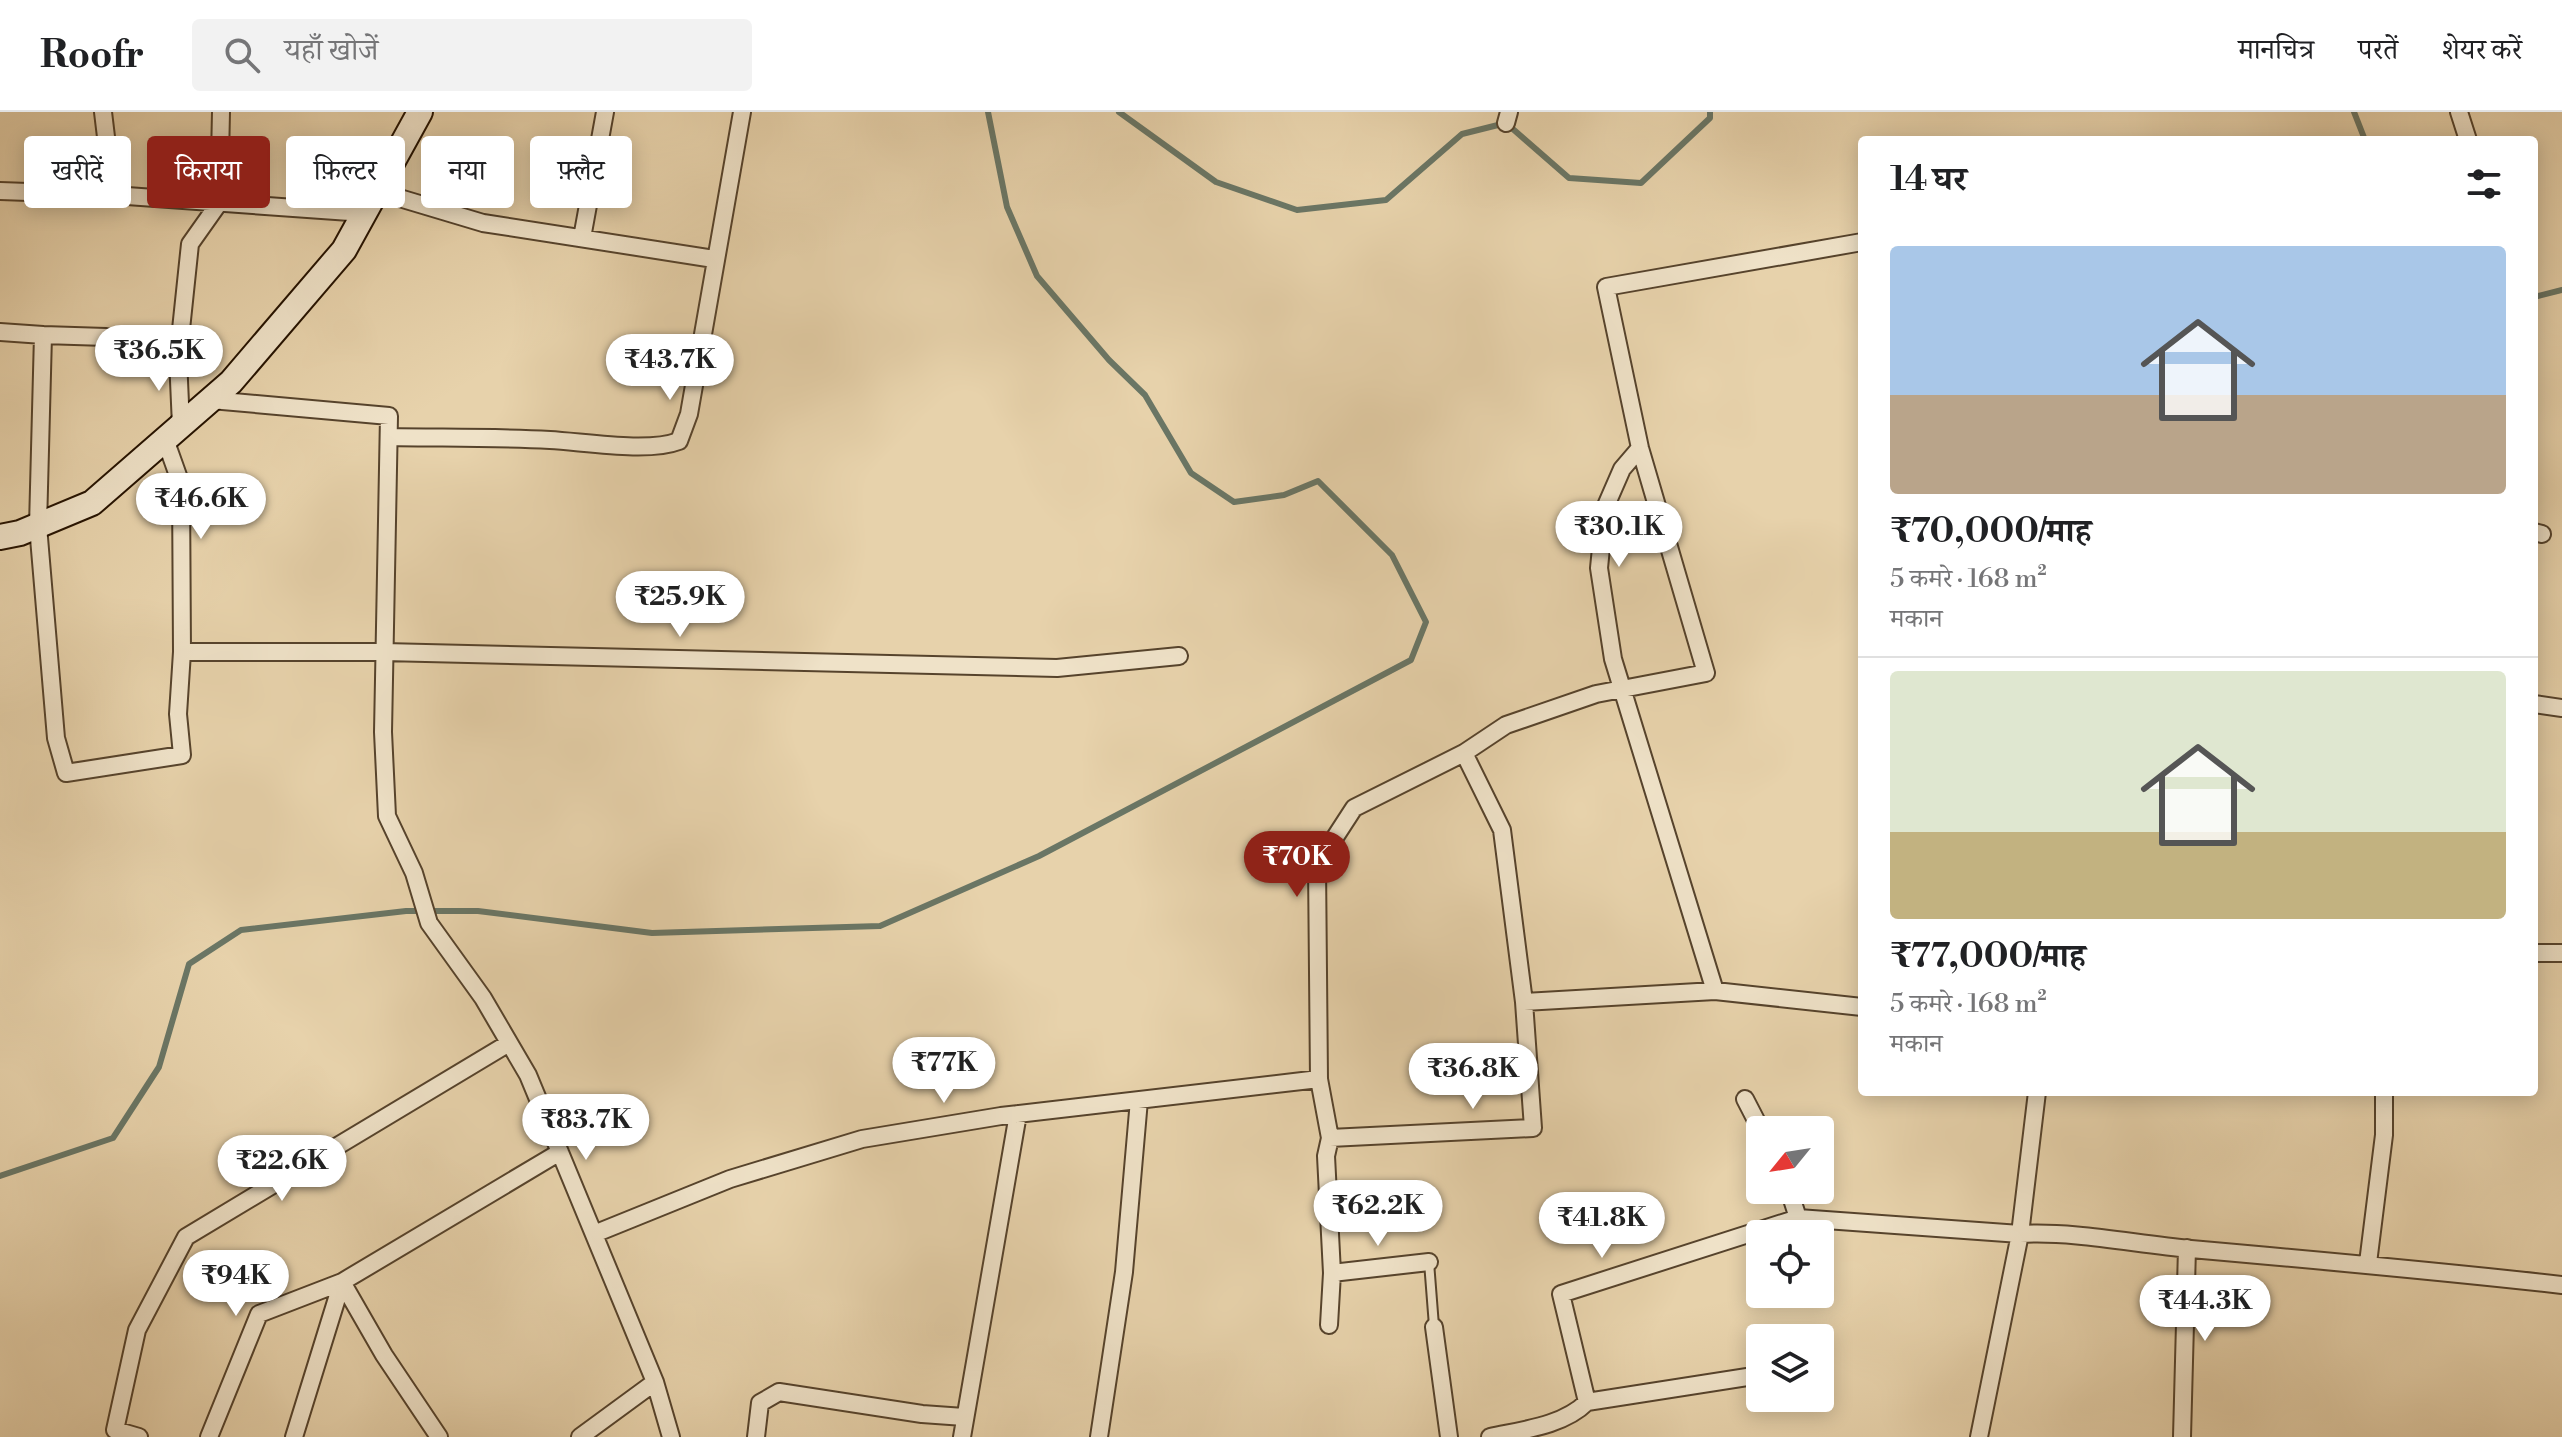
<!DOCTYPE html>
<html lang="hi">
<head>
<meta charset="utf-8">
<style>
  :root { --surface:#fff; --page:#f2f2f2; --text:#202124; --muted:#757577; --line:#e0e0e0; --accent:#8f2418 }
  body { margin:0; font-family:"Libre Bodoni","Noto Serif Devanagari",serif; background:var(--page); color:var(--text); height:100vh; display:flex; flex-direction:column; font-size:30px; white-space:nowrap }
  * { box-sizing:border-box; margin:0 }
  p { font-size:26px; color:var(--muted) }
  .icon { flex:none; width:44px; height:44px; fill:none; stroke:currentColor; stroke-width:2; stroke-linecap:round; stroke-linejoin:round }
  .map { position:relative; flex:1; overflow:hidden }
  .drawer { position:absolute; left:1858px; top:24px; width:680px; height:960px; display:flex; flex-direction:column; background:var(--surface); border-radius:8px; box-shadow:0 4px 20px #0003 }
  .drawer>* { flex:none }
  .top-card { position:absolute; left:24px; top:24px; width:760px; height:72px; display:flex; gap:16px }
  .needle { width:52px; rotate:240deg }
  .controls { position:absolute; left:1746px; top:1004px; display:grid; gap:16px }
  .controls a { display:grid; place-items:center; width:88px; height:88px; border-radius:8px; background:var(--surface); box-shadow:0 4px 20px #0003; font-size:40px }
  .price { position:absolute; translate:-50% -68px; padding:0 18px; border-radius:28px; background:#fff; color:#222; font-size:26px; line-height:52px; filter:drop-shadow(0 2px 4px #0008) }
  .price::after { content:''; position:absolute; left:50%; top:48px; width:24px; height:18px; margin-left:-12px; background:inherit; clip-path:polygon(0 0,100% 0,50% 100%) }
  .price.active { background:var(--accent); color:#fff }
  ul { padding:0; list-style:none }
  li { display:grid; align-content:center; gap:16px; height:424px; padding:0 32px }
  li+li { border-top:2px solid var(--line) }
  li span { display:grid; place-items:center; height:248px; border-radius:8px; color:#555 }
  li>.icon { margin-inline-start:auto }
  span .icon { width:144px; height:144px; fill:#fffc; stroke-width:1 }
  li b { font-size:34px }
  h2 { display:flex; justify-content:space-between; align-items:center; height:96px; padding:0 32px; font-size:34px }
  .chip { padding:0 28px; border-radius:8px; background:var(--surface); box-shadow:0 4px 20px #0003; font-size:28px; line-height:72px }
  .chip.active { background:var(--accent); color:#fff }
  header { display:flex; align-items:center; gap:48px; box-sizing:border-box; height:112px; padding:0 40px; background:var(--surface); border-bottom:2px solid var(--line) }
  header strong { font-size:38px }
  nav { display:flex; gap:44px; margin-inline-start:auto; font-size:28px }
  .search { width:560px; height:72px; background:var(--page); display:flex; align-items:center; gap:20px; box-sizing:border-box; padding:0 28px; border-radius:8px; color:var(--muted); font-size:30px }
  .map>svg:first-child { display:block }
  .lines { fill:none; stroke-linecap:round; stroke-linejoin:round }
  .stream { stroke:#6a7665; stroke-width:6 }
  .lane-casing { stroke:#56432c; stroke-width:12 }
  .street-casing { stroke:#56432c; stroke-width:20 }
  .secondary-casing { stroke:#261301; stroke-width:28 }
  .lane { stroke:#efe2c8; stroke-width:8 }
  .street { stroke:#efe2c8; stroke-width:16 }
  .secondary { stroke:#efe2c8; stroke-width:24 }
</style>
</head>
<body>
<header>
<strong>Roofr</strong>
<div class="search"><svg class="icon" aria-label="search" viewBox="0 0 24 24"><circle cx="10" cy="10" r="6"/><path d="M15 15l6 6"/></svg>यहाँ खोजें</div>
<nav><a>मानचित्र</a><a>परतें</a><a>शेयर करें</a></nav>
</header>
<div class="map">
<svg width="2562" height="1325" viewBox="0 0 2562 1325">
  <rect width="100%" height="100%" fill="#e7d2ab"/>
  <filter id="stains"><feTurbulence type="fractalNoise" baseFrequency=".0025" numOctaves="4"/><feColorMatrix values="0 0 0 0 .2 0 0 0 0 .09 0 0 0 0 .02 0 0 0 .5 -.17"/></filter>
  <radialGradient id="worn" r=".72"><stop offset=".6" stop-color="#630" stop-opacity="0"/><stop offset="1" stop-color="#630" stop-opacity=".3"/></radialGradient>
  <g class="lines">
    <path class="stream" d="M1119,0l97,70 81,28 89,-10 76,-66 44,-11 63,55 72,5 69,-65v-6
      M2354,0l11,28
      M2534,185l28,-7
      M0,1064l113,-38 46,-71 30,-103 52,-34 165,-19h72l174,22 228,-7 159,-70 372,-196 15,-38 -34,-67 -74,-74 -34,14 -50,7 -43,-29 -46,-78 -36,-35 -72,-84 -30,-69 -19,-95"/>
    <g class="lane-casing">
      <path id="lane" d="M1429,1150l5,64"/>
    </g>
    <g class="street-casing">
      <path id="street" d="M103,0l10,83
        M2459,0l9,28
        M1506,11l3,-11
        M0,79l113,4 251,18
        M376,79l107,32 231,36
        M582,126l23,-126
        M0,220l43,3 -5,191 18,212 10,35 116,-18 -4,-41 4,-62 -1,-168 -16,-45
        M43,223l63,2 72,21
        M211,288l178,16 -6,316 4,84 27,57 15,50 54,75 45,77 127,307 16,55
        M181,314l-3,-68 12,-114 29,-41 2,-91
        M389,325c53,1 107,0 161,3 35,2 98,13 129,1l10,-27 53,-302
        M2534,420l8,2
        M182,540h202l673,16 122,-12
        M2534,592l28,4
        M2534,841h28
        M1715,879l147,16
        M1524,890l191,-11 -102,-332 -14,-91 6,-60 17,-39 18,-21
        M1745,987l16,31
        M1330,1026l203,-10 -9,-126 -22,-172 -38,-77
        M1798,1106l222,16c57,-3 114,10 171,15 124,11 247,22 371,36
        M594,1122l136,-55 132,-40 139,-23 318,-37
        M2368,1151l16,-128v-43
        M1332,1161l97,-11
        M342,1170l42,73 55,82
        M1329,1213l3,-52 -6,-117 4,-18 -11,-59 -2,-214 37,-57 110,-55 42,-28 90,-31 110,-21 -66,-225 -34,-161 256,-45
        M1434,1215l15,110
        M1587,1290l-26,-108 237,-76 -9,-28
        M139,1325l-24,-7 22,-100 49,-93 323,-194
        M209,1325l50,-123 83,-32 218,-130
        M294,1325l48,-155
        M580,1325l75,-55
        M756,1325l4,-34 19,-11 143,22 42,3
        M962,1325l56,-323
        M1099,1325l25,-165 15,-172
        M1490,1325c32,-7 73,-11 97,-35l173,-27
        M1979,1325l41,-203 17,-142
        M2182,1325l5,-189"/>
    </g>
    <g class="secondary-casing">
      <path id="secondary" d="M0,425l20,-4 72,-30 139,-121 113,-132 76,-138"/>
    </g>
    <use href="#lane" class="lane"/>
    <use href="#street" class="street"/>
    <use href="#secondary" class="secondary"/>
  </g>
  <rect width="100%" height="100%" filter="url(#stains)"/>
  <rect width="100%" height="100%" fill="url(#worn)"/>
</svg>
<div class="controls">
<a><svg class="needle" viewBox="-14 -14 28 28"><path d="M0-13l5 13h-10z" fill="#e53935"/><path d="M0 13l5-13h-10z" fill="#757577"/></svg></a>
<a><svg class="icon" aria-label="locate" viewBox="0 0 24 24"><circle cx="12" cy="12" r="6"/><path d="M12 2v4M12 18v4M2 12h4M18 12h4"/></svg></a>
<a><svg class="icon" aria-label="layers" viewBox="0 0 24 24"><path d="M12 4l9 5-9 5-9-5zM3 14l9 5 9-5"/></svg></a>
</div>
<b class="price" style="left:159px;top:281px">₹36.5K</b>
<b class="price" style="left:670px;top:290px">₹43.7K</b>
<b class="price" style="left:201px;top:429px">₹46.6K</b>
<b class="price" style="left:1619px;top:457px">₹30.1K</b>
<b class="price" style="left:680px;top:527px">₹25.9K</b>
<b class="price active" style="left:1297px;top:787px">₹70K</b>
<b class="price" style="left:944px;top:993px">₹77K</b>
<b class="price" style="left:1473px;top:999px">₹36.8K</b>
<b class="price" style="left:586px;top:1050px">₹83.7K</b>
<b class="price" style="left:282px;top:1091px">₹22.6K</b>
<b class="price" style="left:1378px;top:1136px">₹62.2K</b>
<b class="price" style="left:1602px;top:1148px">₹41.8K</b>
<b class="price" style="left:236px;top:1206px">₹94K</b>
<b class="price" style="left:2205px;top:1231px">₹44.3K</b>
<div class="top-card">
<a class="chip">खरीदें</a>
<a class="chip active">किराया</a>
<a class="chip">फ़िल्टर</a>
<a class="chip">नया</a>
<a class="chip">फ़्लैट</a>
</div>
<section class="drawer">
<h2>14 घर<svg class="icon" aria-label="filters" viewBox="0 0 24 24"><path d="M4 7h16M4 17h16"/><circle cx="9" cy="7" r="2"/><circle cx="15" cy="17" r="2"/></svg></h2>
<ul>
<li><span style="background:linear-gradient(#a9c7e8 60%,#b9a48a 0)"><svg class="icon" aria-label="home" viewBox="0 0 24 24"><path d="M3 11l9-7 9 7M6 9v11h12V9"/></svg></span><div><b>₹70,000/माह</b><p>5 कमरे · 168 m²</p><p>मकान</p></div></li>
<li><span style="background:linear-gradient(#dfe7d0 65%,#c2b280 0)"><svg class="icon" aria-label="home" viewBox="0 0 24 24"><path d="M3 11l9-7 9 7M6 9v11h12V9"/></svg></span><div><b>₹77,000/माह</b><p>5 कमरे · 168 m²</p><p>मकान</p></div></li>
</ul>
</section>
</div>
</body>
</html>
